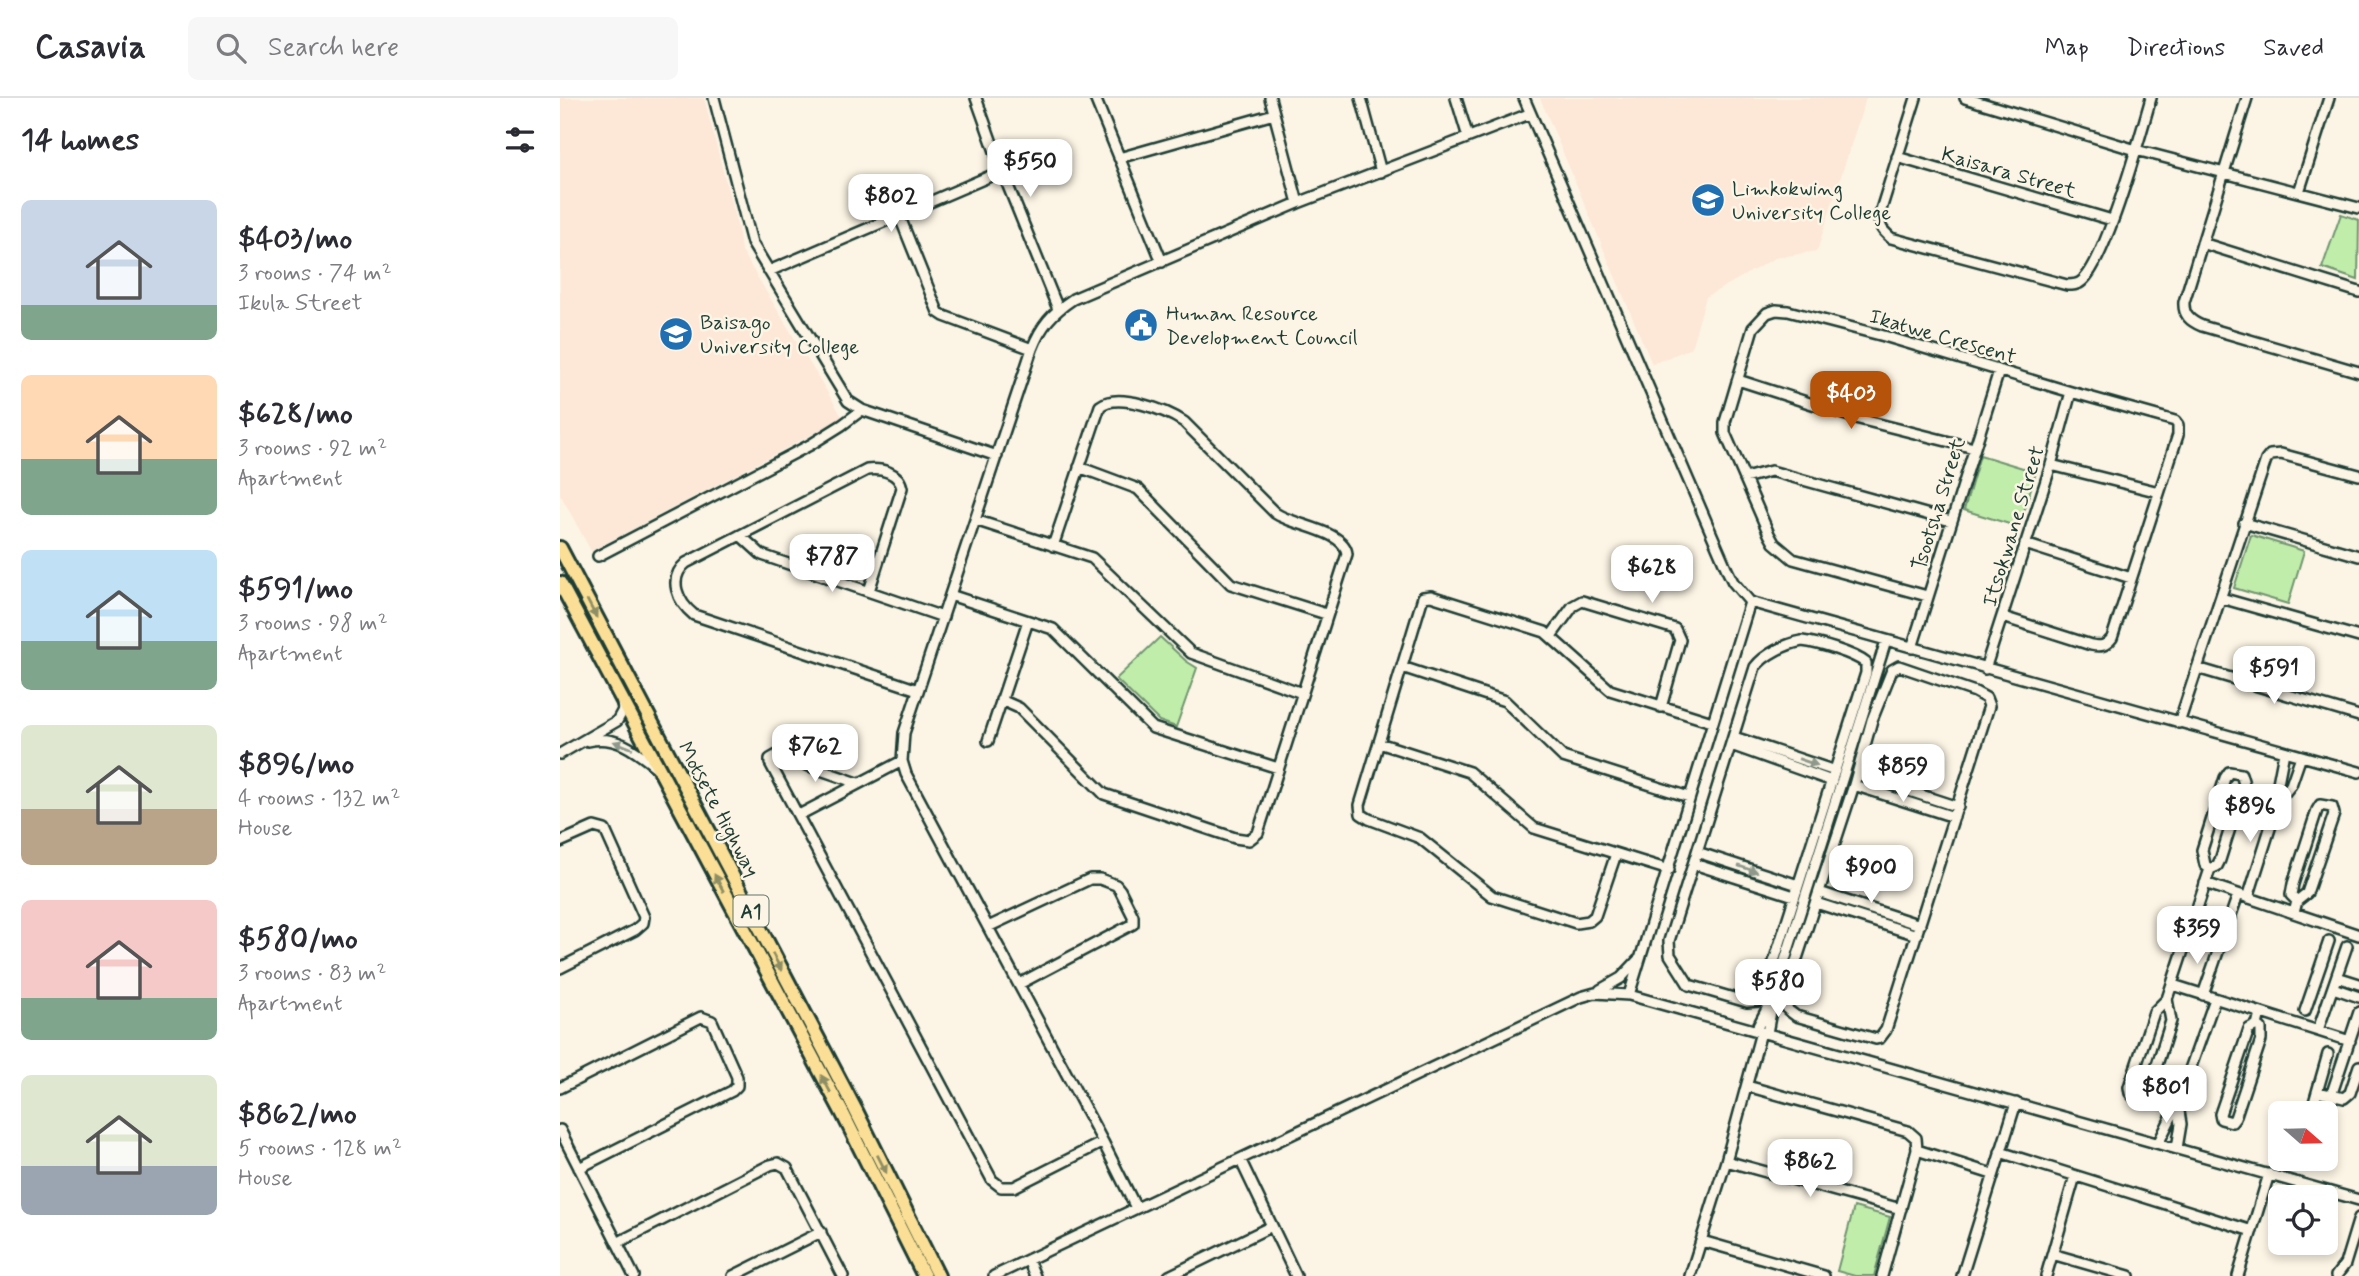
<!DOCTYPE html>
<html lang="en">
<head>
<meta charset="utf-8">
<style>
  :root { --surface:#fff; --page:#f7f7f7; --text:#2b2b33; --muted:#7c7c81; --line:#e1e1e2; --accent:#b45309 }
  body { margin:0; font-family:Mynerve,sans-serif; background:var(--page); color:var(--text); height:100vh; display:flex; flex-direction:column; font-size:26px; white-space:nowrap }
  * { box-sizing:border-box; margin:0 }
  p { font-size:23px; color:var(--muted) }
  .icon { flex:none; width:38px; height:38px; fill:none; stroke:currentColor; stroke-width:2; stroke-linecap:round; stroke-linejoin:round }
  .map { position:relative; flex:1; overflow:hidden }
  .panel { display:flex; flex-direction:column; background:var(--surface); width:560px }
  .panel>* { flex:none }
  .needle { width:46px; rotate:110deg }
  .buttons { position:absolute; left:1708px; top:1003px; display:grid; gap:14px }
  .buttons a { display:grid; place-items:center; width:70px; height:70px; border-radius:10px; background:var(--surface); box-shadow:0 4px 10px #0003; font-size:35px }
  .price { position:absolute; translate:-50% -60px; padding:0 16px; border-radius:14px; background:#fff; color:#222; font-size:23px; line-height:46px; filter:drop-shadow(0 2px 4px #0008) }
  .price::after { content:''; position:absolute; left:50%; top:42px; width:21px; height:16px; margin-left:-10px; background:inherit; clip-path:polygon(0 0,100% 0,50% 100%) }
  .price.selected { background:var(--accent); color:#fff }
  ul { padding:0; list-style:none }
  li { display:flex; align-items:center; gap:21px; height:175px; padding:0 21px }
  li span { display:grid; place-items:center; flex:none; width:196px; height:140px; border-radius:10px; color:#555 }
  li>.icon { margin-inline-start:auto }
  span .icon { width:84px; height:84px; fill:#fffc; stroke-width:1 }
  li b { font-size:30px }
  h2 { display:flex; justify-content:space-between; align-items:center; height:84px; padding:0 21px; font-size:30px }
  header { display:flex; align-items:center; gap:42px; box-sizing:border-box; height:98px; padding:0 35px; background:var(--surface); border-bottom:2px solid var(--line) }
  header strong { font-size:33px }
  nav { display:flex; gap:38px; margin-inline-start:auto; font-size:24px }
  .search { width:490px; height:63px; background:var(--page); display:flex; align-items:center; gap:18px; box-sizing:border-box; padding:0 24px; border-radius:10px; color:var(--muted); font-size:26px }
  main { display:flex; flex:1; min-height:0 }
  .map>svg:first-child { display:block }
  .built { fill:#fde7d7 }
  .green { fill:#c1edab; stroke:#709570; stroke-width:2 }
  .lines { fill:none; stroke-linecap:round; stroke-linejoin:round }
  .minor-casing { stroke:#1f3d34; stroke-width:14 }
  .highway-casing { stroke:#1f3d34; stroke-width:18 }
  .minor { stroke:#fcf5e5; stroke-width:9 }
  .highway { stroke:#fbdf96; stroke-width:12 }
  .oneway { fill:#8d8e65 }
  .oneway2 { fill:#8e998c }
  .labels { text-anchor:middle; stroke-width:5; stroke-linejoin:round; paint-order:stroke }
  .shield { fill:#fcf5e5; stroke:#617469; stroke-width:2 }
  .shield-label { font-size:19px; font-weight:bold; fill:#1f3d34 }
  .street-label { font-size:21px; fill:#1f3d34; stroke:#fcf5e5 }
  .poi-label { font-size:21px; fill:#1f3d34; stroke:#fcf5e5; text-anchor:start }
</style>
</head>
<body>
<header>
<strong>Casavia</strong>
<div class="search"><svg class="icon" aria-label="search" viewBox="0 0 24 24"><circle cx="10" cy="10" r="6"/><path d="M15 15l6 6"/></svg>Search here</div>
<nav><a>Map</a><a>Directions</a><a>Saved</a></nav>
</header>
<main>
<section class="panel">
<h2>14 homes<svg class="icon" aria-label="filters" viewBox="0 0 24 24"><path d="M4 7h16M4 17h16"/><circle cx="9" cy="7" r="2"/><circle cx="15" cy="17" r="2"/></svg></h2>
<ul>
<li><span style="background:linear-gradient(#c9d6e8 75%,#7fa58c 0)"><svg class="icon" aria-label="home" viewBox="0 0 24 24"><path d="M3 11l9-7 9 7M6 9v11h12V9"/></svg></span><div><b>$403/mo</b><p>3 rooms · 74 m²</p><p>Ikula Street</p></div></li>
<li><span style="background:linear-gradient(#ffd9b3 60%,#7fa58c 0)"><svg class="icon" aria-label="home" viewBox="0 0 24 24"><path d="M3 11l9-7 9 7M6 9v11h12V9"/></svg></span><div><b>$628/mo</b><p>3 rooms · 92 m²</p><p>Apartment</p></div></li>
<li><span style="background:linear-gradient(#bfe0f5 65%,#7fa58c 0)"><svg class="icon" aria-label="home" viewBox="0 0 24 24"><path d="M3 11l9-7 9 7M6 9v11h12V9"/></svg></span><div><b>$591/mo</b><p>3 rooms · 98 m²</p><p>Apartment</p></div></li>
<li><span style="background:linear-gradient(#dfe7d0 60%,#b9a48a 0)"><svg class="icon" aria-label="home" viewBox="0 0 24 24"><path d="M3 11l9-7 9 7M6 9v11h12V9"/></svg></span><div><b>$896/mo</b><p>4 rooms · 132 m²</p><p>House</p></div></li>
<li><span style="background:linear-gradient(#f6c9c9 70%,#7fa58c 0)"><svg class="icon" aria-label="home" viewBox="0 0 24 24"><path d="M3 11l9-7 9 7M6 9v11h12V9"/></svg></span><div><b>$580/mo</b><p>3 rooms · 83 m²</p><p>Apartment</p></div></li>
<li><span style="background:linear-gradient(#dfe7d0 65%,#9aa5b1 0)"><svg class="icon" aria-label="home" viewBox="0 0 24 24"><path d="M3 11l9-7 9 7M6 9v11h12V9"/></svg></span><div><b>$862/mo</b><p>5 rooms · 128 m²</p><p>House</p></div></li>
</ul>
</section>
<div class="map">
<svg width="1799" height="1178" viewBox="0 0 1799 1178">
  <rect width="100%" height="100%" fill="#fcf5e5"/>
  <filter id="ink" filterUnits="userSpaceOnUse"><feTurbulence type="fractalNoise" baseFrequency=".0143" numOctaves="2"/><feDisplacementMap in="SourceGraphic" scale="14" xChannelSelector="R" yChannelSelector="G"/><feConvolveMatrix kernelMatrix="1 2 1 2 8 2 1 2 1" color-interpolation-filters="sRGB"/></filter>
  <g filter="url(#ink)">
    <path class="built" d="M0,0h144l34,131 3,21 102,168 -252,133 -31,-57z
      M980,0h326l-49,153 -42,7 -69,39 -15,51 -39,16z"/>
    <path class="green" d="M1781,116l18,6 -1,60 -36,-12z
      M1420,357l56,17 -17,55 -55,-17z
      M1691,437l53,16 -16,53 -54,-16z
      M600,539l26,24 11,7 -21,59 -17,-6 -43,-42z
      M1294,1109l36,10 -16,59h-19l-18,-5z"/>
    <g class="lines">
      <g class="minor-casing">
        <path id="minor" d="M154,0l38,145 96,158 14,9 135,46
          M416,0l26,73 56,138
          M535,0l67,164
          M710,0l28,105
          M801,0l20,74
          M896,0l12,39
          M964,0l204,474 5,10 17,20 609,170
          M1356,0l-37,118c0,11 4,15 12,22l176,47c5,0 11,0 15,-4 24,-20 59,-148 69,-183
          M1405,0l171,52 223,58
          M1687,0l-63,204c-1,13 6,19 18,24l157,46
          M1337,59l215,63
          M559,60l155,-44
          M1739,94l30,-94
          M339,117l39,97 6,4 88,33
          M1642,145l157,49
          M209,173l233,-100
          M1178,282l121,39 115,29
          M1491,367l108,27
          M519,369l59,22 93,95 95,30
          M1185,380l26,-7 180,50
          M415,422l117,38 99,95 111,40
          M1684,425l115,33
          M180,437l22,20 181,62
          M1465,446l106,34
          M38,458l212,-111 32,-20 20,-15
          M309,493l33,-103c-3,-16 -21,-20 -35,-18l-181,93c-19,16 -8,39 8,52l224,75
          M390,497l103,34 100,99 125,40
          M1367,498l-134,-37 -19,-16 -5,-9 -44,-101v-11l28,-94 14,-15 9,-3 12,1 96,25 187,56 104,29 3,4v10l-66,203c-6,8 -11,9 -21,7l-88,-28
          M1661,500l138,39
          M991,538l22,-30 9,-5 93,28 5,11 -19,67
          M1242,543c17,2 51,12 64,22v10l-102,320 -6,8 -11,1 -58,-17 -19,-30 -1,-14 86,-274c10,-13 31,-23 47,-26z
          M1352,550l87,-277
          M1339,568l76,26 11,6 3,8 -103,324 -6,8 -4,1 -80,-23 -8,-6 -4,-12 70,-213 18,-65 20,-50z
          M842,569l103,34 58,56 126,40
          M1637,570l162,48
          M1425,571l66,-204 20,-73
          M441,602l18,8 85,86 131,44 14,2 9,-7 89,-279c-2,-24 -54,-28 -72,-41l-91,-91c-18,-12 -66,-30 -84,-16l-47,140
          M1619,625l87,-263 4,-5 11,-1 78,21
          M1174,639l101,34
          M28,643c28,-7 48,10 68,26
          M428,643l40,-120
          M819,645l90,29 65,56 135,42
          M1171,647l101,36
          M0,656l57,-33 6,-11 -1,-7
          M1297,676l101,33
          M298,685l-81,-28 -7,4v4l222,417 9,7h13l89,-45
          M1294,687l100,32
          M1719,702l-1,-17 6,-31
          M239,717l103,-54
          M0,744l34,-15 11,3 39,87 -1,6 -8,7 -75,38
          M1137,754l101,33
          M1056,756l-21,62 -6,5 -13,2 -84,-27 -72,-58 -51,-19 -8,-5 -1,-9 63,-208 8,-1 114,36 65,58 102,32
          M1134,766l100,32
          M1645,785l154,52
          M1259,794l101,33
          M1688,800l31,-98 12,-15 10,-29
          M1256,805l101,32
          M1734,815l3,-12 10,-8 27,-79 -2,-7 -12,-2 -3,5 -24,74 -2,11 6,6
          M428,829l102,-48h10l16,6 4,5 13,26v8l-114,60
          M1629,837l31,11 18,-51
          M1777,879l22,7
          M1613,887l177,56
          M1773,890l26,9
          M1040,892l21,-12 17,-18
          M1069,897l121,-393
          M1643,897l17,-49
          M1607,901l4,22 -24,75 -3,3 -10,-2 -4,-4 -1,-6 25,-75 13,-13 43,-130 7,-3 3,-6 24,-76 -3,-10 -12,-2 -4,6 -23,72 3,15 5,4
          M1745,913l24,-70
          M1697,927l4,3v12l-26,78 -3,4 -11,-3 -1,-5 29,-85 8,-4 3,-12
          M1196,932l14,-27
          M1758,932l29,-84
          M1207,935l7,-38 112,-354
          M1187,988l161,45 8,7 1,12 -35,126
          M0,990l141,-71 11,4 25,56v9l-5,5 -153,77
          M1757,994l27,6 6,-5 9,-27
          M1771,998l28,-84
          M1751,1015l17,-59
          M0,1032l74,146
          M1599,1044l19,-39 37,-104
          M1617,1050l4,-24 -3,-19
          M1357,1052l75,24
          M1440,1054l252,79
          M680,1061l56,117
          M1166,1063l175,48
          M576,1110l-33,-66 -197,-368 -4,-13 2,-28 128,-384c9,-23 20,-36 41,-50l225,-96 231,-89
          M1142,1143l122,35
          M57,1145l153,-78 8,-2 9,5 56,108
          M1492,1156l77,22
          M468,1162l7,16
          M173,1178l88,-44
          M434,1178l587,-279 14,-4 34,2 730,205
          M609,1178l103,-50
          M1130,1178l36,-115 35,-129
          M1402,1178l54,-173
          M1486,1178l29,-100
          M1678,1178l31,-102
          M1776,1178l9,-12 14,-46"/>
      </g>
      <g class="highway-casing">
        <path id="highway" d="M0,450l295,561 83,167
          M0,485l283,531 81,162"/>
      </g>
      <use href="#minor" class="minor"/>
      <use href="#highway" class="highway"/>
    </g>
    <defs><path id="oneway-solid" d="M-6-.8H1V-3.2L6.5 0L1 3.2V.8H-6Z" transform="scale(1.75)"/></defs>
    <g class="oneway">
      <use href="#oneway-solid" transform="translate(32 511) rotate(62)"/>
      <use href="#oneway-solid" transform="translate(159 785) rotate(-118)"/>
      <use href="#oneway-solid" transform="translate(217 864) rotate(62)"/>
      <use href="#oneway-solid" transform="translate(266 986) rotate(-118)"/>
      <use href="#oneway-solid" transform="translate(322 1066) rotate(63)"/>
    </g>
    <g class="oneway2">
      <use href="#oneway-solid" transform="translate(63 647) rotate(-159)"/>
      <use href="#oneway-solid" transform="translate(1248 664) rotate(19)"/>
      <use href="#oneway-solid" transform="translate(1188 771) rotate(18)"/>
    </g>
  </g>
  <defs>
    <g id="university-disc" transform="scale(1.75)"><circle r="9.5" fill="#1f6fb2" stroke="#fcf5e5"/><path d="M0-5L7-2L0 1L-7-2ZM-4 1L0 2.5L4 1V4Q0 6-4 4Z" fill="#fff"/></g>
    <g id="civic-disc" transform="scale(1.75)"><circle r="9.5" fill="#1f6fb2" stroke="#fcf5e5"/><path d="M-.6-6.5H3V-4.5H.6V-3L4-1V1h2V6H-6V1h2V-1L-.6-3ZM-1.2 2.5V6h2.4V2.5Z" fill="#fff"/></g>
  </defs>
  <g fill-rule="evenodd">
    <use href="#university-disc" x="1148" y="102"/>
    <use href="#civic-disc" x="581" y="227"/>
    <use href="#university-disc" x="116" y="236"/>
  </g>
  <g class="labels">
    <rect class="shield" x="173.5" y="797.5" width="35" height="31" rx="5"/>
    <g class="shield-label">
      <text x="191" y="820">A1</text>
    </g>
    <g class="street-label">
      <text transform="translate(1449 74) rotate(16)" y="7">Kaisara Street</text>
      <text transform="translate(1383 238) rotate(16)" y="7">Ikatwe Crescent</text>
      <text transform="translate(1378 406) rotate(-73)" y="7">Tsootsha Street</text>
      <text transform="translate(1453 428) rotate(-73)" y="7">Itsokwane Street</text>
      <text transform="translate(159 711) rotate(62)" y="7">Motsete Highway</text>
    </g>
    <g class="poi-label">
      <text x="1172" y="97">Limkokwing<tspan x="1172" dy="24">University College</tspan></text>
      <text x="606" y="222">Human Resource<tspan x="606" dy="24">Development Council</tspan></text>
      <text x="140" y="231">Baisago<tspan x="140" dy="24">University College</tspan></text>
    </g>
  </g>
</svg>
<div class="buttons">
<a><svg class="needle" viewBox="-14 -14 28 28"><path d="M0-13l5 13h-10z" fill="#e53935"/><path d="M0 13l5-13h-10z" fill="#7c7c81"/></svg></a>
<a><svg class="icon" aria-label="locate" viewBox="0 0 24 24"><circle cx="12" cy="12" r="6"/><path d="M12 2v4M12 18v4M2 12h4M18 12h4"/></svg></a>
</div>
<b class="price" style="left:470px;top:101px">$550</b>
<b class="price" style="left:331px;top:136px">$802</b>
<b class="price selected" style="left:1291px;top:333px">$403</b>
<b class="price" style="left:272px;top:496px">$787</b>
<b class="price" style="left:1092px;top:507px">$628</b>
<b class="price" style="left:1714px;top:608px">$591</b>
<b class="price" style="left:255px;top:686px">$762</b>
<b class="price" style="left:1343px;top:706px">$859</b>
<b class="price" style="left:1690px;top:746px">$896</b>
<b class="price" style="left:1311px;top:807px">$900</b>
<b class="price" style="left:1637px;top:868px">$359</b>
<b class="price" style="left:1218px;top:921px">$580</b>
<b class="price" style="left:1606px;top:1027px">$801</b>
<b class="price" style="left:1250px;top:1101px">$862</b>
</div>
</main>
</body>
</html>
